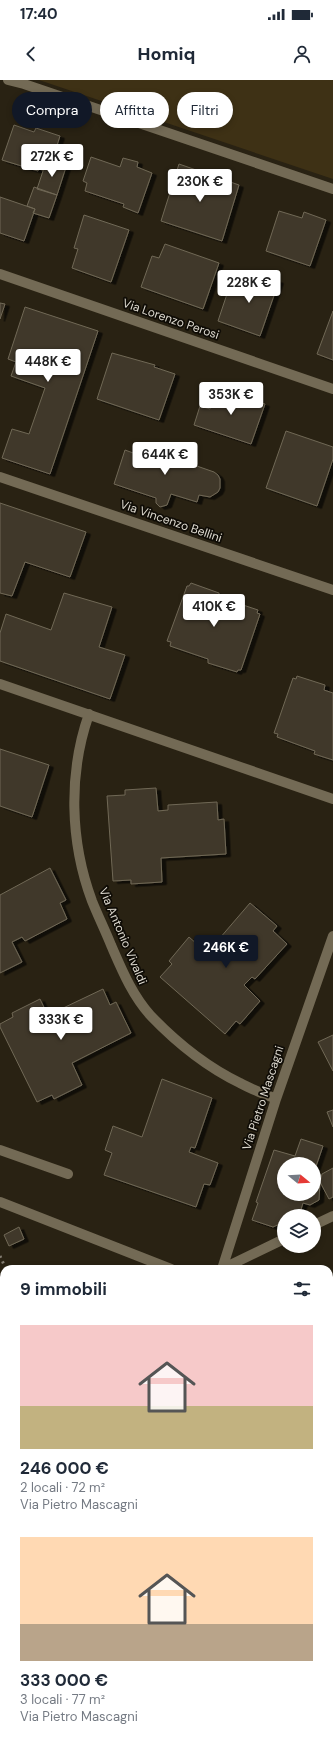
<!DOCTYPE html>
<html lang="it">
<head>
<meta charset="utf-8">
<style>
  :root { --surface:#fff; --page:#f2f2f3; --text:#1f2937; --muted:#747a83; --accent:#111827 }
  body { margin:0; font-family:"DM Sans",sans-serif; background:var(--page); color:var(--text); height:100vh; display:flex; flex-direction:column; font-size:15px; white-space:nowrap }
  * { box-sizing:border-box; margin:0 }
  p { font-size:13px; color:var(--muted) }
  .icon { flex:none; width:22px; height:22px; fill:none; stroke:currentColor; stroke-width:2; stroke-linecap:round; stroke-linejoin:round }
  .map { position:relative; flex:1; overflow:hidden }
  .panel { position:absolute; left:0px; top:1185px; width:333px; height:480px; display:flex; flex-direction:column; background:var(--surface); border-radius:12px 12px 0 0; box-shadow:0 2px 6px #0003 }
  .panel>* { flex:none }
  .top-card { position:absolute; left:12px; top:12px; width:309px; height:36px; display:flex; gap:8px }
  .needle { width:26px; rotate:108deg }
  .controls { position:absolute; left:277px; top:1077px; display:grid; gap:8px }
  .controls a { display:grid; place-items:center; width:44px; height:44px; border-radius:50%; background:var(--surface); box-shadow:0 2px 6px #0003; font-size:20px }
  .price { position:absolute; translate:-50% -34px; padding:0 9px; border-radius:4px; background:#fff; color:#222; font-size:13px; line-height:26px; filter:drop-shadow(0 1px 2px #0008) }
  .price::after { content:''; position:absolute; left:50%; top:24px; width:12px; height:9px; margin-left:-6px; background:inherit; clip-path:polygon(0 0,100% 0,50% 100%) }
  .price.selected { background:var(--accent); color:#fff }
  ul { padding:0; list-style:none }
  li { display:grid; align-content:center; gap:8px; height:212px; padding:0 20px }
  li span { display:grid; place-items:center; height:124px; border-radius:0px; color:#555 }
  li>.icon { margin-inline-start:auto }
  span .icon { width:72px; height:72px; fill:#fffc; stroke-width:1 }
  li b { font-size:17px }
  h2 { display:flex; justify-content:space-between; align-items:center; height:48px; padding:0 20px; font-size:17px }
  .tag { padding:0 14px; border-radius:18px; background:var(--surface); box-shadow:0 2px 6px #0003; font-size:14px; line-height:36px }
  .tag.selected { background:var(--accent); color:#fff }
  .status { display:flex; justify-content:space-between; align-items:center; height:28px; padding:0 20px; background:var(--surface); direction:ltr }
  .status svg { height:11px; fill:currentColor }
  header { display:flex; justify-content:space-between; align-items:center; height:52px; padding:0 20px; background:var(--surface); font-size:18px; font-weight:800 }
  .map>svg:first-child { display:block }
  .green { fill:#3e3115 }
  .building { fill:#403929; stroke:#706856; filter:url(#shadow) }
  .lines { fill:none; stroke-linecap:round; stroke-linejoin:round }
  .path { stroke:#5f594c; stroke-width:2.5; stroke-dasharray:4 2; stroke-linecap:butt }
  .minor { stroke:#736a55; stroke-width:10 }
  .rail { stroke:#807a6e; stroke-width:3; stroke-dasharray:2 4; stroke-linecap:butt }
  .labels { text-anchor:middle; stroke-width:3.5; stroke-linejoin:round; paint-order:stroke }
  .street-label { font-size:12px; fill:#ddd9cf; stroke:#0f0c06 }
</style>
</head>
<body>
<div class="status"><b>17:40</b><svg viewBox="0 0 49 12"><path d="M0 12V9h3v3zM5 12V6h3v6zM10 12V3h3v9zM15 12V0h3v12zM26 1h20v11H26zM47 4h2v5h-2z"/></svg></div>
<header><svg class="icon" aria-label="back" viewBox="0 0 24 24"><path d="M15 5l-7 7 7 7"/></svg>Homiq<svg class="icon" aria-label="person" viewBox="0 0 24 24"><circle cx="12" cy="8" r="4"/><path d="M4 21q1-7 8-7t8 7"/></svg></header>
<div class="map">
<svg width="333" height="1665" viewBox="0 0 333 1665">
  <defs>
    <filter id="shadow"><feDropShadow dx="4.5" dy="2.5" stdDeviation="0" flood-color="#0009"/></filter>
  </defs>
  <rect width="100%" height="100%" fill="#292213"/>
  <path class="green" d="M39,0h294v99z
    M4,1530v131h179l2,4h-185v-125z"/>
  <path class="building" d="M14,45l20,7 2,-4 24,8 -10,31 -5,-2 -2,5 -4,-1 -1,2 -36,-11z
    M91,77l29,10 3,-9 15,4 -1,5 15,6 -14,40 -15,-6 1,-3 -39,-13 2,-8 -4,-2z
    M51,82l15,5 -9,28 -20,-6 8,-24 5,2z
    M179,84l60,21 -17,56 -61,-20z
    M34,107l23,8 -8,23 -16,-5 2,-4 -8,-3z
    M0,117l35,12 -11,32 -24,-8z
    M279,131l23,7 2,-6 22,8 -16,46 -44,-15z
    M84,135l45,15 -18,52 -39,-14 6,-19 -4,-1z
    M165,164l54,19 -16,46 -62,-22 11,-31 7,2z
    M252,192l27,9 -19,55 -42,-15 12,-36 16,5z
    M0,223l5,1 -5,15z
    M25,227l73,24 -48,143 -48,-16 10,-29 17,5 16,-46 -34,-12 5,-14 -8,-3z
    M333,231v49l-16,-6z
    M112,273l43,12 -1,2 21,7 -16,46 -62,-21z
    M216,308l49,16 -14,40 -57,-19 6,-19 10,3z
    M286,351l47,16v12l-16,47 -51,-18z
    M139,363l53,18 -1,3 23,8 4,3 2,4v9l-2,4 -8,5 -11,-2 -2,7 -26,-8 -4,11 -7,2 -4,-4v-5l-42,-14 11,-34 11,4z
    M0,423l86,29 -16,45 -45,-15 -13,34 -12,-3z
    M191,503l28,10v4l39,13 -1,3 3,1 -19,56h-3l-1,2 -29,-9v-4l-38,-13 1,-4 -4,-1 20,-55h2z
    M64,513l48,14 -13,40 26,8 -15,44 -110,-38v-28l6,-19 45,16z
    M297,596l28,9 -1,5 9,3v67l-19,-6 1,-3 -38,-14 1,-3 -4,-1 19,-55 3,1z
    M0,669l49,16 -17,52 -32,-11z
    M156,708l2,23 10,-1v-5l49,-3 1,18 6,-1 2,35 -65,4 1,24 -31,2v-4l-18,1 -6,-85 18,-1v-5z
    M50,788l16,32 -6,3 7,16 -42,22 -3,-4 -10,5 10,20 -22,11v-78z
    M250,823l27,23 -4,5 14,13 -32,35 -3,-2 -8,8 16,16 -20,23 -4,-3 -11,13 -65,-57 12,-13 -3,-3 20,-24 18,16z
    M103,909l7,16 6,-3 15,31 -59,30 10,22 -28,14 -2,-4 -15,7 -37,-75v-3l13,-7 -1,-4 28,-14 10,21 11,-6 -2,-4z
    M333,955v36l-15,-29z
    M162,999l50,19 -17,50 -4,-1 -2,5 29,11 -8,22 -6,-1 -8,23 -92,-32 8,-22 -7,-3 8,-24 29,11z
    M333,1030v17l-6,-15z
    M301,1059l22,7 -9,26v-8h-30v30h30v-15l6,3 -1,18 -9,5 -7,-2 -4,13h-15v6l-11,5 -21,-7 6,-17 -2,-1 18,-52 21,6z
    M333,1088v29l-4,2 -9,-17 2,-8z
    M19,1147l5,12 -15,7 -5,-11z
    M0,1273l4,1v81l-3,1z
    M329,1345l4,1v132l-4,-2z
    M0,1412l4,1v9l-4,10z
    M329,1543l4,1v52l-4,-2z"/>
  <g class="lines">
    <path class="path" d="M0,1598l4,-2
      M120,1661l1,4"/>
    <path class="minor" d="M8,0l16,4 309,105
      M0,194l333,115
      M0,397l333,113
      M0,604l333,115
      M89,634c-21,60 -19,128 3,187 6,15 13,29 19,44 11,25 21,50 40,71 25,26 56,51 89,67 11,6 24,11 36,16
      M0,1070l68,24
      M0,1122l171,67
      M314,1145l19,-9
      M222,1189l54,-170 57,-163
      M222,1189l62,-30
      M0,1236l4,9
      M329,1243l4,1
      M0,1461l4,-10
      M198,1661l2,4"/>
    <path class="rail" d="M0,1176l6,13
      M235,1661l2,4"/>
  </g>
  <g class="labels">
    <g class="street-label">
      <text transform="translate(171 239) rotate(19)" y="4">Via Lorenzo Perosi</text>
      <text transform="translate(171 441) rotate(19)" y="4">Via Vincenzo Bellini</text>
      <text transform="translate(123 856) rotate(67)" y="4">Via Antonio Vivaldi</text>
      <text transform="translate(263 1018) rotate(-72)" y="4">Via Pietro Mascagni</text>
    </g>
  </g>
</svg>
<div class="controls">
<a><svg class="needle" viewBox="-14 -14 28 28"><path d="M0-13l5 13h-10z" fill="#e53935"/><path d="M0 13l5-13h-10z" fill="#747a83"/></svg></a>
<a><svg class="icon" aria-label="layers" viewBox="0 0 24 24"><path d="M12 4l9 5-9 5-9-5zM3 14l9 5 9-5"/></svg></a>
</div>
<b class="price" style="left:52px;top:98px">272K €</b>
<b class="price" style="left:200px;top:123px">230K €</b>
<b class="price" style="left:249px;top:224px">228K €</b>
<b class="price" style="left:48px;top:303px">448K €</b>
<b class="price" style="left:231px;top:336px">353K €</b>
<b class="price" style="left:165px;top:396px">644K €</b>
<b class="price" style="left:214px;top:548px">410K €</b>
<b class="price selected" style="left:226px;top:889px">246K €</b>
<b class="price" style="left:61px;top:961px">333K €</b>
<div class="top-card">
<a class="tag selected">Compra</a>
<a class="tag">Affitta</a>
<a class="tag">Filtri</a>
</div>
<section class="panel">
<h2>9 immobili<svg class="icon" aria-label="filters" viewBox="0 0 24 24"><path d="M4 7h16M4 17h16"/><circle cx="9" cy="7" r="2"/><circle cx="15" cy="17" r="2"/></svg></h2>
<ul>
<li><span style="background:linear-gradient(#f6c9c9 65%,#c2b280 0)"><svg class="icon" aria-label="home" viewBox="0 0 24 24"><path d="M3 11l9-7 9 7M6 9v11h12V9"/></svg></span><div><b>246 000 €</b><p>2 locali · 72 m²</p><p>Via Pietro Mascagni</p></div></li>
<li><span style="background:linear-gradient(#ffd9b3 70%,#b9a48a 0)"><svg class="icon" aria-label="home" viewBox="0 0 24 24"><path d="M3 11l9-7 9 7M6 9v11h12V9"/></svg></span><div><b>333 000 €</b><p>3 locali · 77 m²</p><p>Via Pietro Mascagni</p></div></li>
</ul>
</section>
</div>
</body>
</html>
